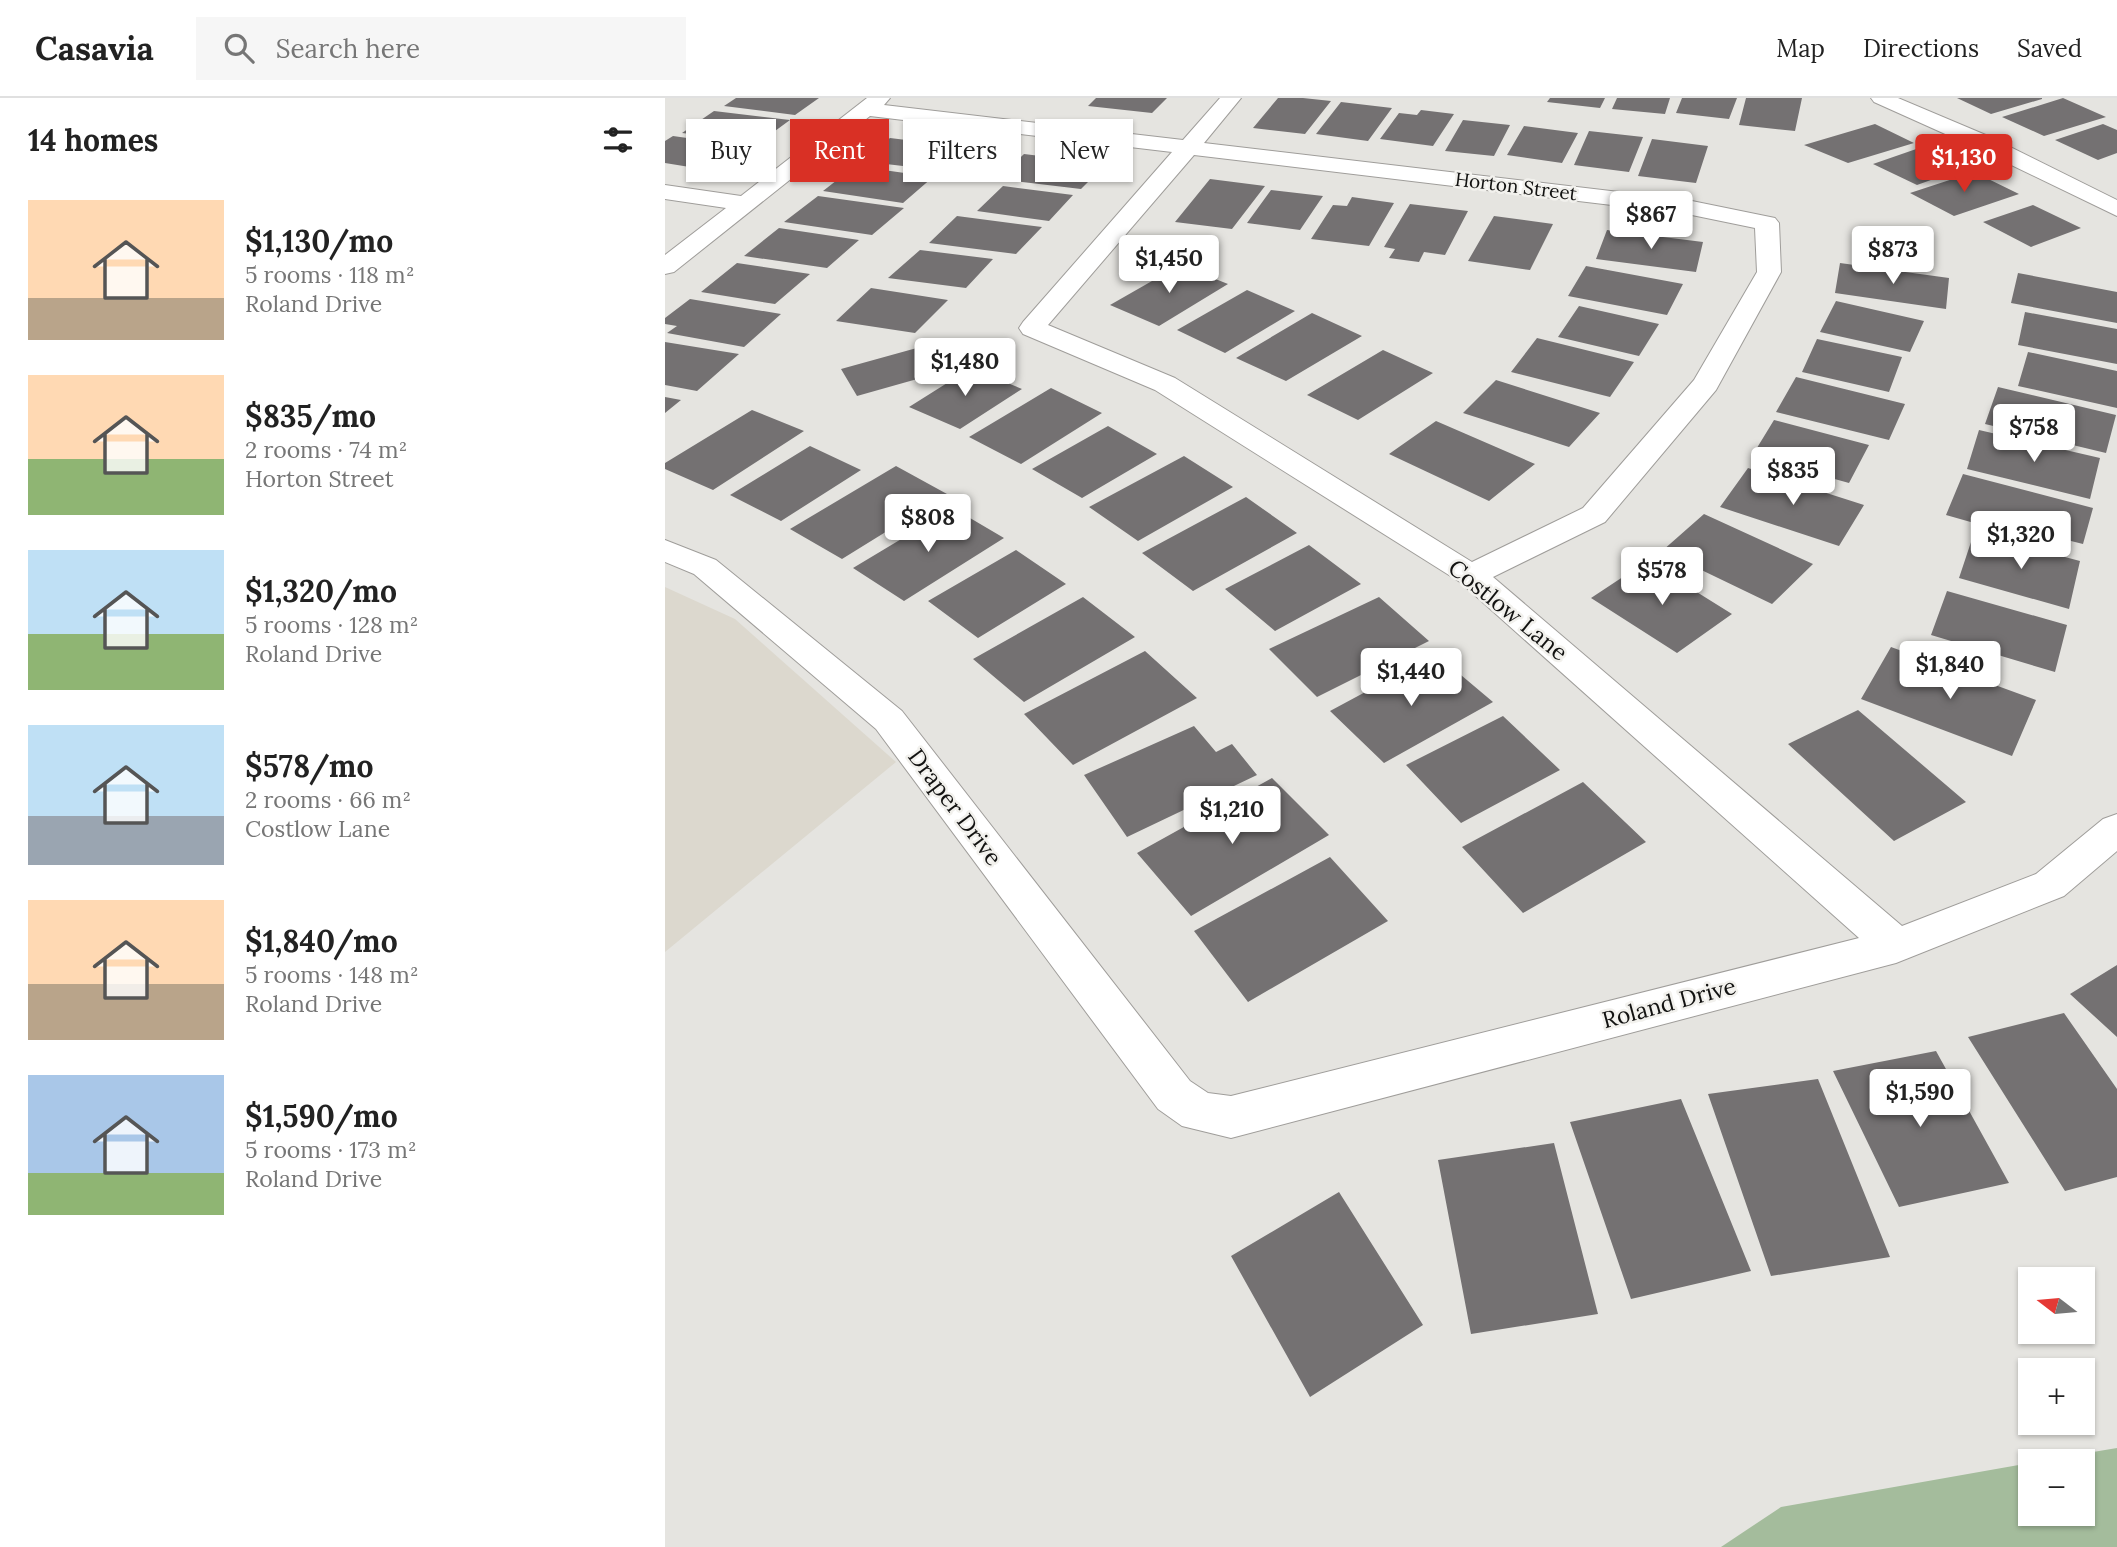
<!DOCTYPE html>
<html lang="en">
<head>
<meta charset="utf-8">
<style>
  :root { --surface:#fff; --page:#f6f6f6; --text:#222; --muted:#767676; --line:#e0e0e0; --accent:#d93025 }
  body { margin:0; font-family:Lora,serif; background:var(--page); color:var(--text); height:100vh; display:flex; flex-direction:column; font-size:26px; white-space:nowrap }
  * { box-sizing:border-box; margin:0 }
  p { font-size:23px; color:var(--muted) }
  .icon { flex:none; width:38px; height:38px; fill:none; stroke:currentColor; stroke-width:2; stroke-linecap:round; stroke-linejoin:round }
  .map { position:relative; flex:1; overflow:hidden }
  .panel { display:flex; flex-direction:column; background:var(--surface); width:665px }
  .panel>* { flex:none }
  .hud { position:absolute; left:21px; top:21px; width:665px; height:63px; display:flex; gap:14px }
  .needle { width:46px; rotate:286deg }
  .fabs { position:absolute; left:1353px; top:1169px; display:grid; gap:14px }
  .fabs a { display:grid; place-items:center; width:77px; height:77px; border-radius:0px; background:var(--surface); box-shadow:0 2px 5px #0004; font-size:35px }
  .price { position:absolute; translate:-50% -60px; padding:0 16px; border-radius:7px; background:#fff; color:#222; font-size:23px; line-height:46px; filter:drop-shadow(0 2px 4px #0008) }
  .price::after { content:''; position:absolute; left:50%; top:42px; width:21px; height:16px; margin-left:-10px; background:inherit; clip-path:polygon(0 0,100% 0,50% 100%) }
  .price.active { background:var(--accent); color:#fff }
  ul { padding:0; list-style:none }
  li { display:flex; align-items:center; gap:21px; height:175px; padding:0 28px }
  li span { display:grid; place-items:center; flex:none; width:196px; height:140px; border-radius:0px; color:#555 }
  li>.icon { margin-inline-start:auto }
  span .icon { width:84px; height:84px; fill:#fffc; stroke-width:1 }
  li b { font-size:30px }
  h2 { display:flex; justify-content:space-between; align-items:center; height:84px; padding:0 28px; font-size:30px }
  .tag { padding:0 24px; border-radius:0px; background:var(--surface); box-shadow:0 2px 5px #0004; font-size:24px; line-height:63px }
  .tag.active { background:var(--accent); color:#fff }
  header { display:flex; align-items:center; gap:42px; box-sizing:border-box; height:98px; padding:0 35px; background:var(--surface); border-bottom:2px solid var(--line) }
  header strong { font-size:33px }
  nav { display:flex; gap:38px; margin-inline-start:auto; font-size:24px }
  .search { width:490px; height:63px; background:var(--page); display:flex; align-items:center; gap:18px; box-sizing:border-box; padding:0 24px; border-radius:0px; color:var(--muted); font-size:26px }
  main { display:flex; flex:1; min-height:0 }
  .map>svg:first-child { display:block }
  .built { fill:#dcd8ce }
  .green { fill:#a4bc9c }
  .building { fill:#747172 }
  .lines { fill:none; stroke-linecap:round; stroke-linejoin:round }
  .minor-casing { stroke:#9f9d9a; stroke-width:2 }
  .minor { fill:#fff; fill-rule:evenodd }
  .labels { text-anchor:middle; stroke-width:5; stroke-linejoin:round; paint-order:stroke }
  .far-street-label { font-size:19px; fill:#121211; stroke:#f2f1ed }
  .street-label { font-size:23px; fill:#121211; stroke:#f2f1ed }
</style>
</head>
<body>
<header>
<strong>Casavia</strong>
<div class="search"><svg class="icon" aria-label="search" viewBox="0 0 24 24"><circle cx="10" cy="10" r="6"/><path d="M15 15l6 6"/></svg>Search here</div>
<nav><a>Map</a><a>Directions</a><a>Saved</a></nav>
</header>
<main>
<section class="panel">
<h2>14 homes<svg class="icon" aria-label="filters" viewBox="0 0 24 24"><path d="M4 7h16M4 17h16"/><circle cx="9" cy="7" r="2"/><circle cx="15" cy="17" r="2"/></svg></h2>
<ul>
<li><span style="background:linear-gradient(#ffd9b3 70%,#b9a48a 0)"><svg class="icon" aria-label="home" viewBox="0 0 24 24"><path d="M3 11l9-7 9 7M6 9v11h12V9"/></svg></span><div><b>$1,130/mo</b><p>5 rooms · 118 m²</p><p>Roland Drive</p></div></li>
<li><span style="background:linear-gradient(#ffd9b3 60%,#8fb573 0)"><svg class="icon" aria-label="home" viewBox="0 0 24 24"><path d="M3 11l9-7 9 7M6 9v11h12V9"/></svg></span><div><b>$835/mo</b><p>2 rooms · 74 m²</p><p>Horton Street</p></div></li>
<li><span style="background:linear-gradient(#bfe0f5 60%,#8fb573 0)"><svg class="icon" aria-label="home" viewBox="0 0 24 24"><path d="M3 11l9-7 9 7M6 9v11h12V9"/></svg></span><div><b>$1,320/mo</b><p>5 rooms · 128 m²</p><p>Roland Drive</p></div></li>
<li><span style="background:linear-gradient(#bfe0f5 65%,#9aa5b1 0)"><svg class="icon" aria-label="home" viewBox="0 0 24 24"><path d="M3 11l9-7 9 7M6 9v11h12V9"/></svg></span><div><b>$578/mo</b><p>2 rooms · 66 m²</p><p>Costlow Lane</p></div></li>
<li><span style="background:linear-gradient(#ffd9b3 60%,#b9a48a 0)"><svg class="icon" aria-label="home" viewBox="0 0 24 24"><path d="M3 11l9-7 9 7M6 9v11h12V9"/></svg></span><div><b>$1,840/mo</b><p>5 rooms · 148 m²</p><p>Roland Drive</p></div></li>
<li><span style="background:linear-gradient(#a9c7e8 70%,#8fb573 0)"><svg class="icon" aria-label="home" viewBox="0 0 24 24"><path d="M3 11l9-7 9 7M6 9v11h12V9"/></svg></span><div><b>$1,590/mo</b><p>5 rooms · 173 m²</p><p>Roland Drive</p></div></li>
</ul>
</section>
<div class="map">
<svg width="1452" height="1449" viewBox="0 0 1452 1449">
  <rect width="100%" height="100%" fill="#e5e4e0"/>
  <path class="built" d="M0,489l70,32 161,143 -231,190z"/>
  <path class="green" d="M1452,1350v99h-396l60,-40 249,-44v51h53v-53h-44z"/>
  <path class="building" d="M71,0h83l-24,17 -71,-9z
    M431,0h71l-15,15 -64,-7z
    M613,0h25l28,3 -26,33 -52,-6z
    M885,0h55l-5,10 -53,-6z
    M952,0h53l-5,16 -53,-5z
    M1017,0h55l-8,21 -53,-6z
    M1081,0h56l-7,33 -56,-6z
    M1292,0h85v1l-51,15z
    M1398,0l43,19 -62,19 -42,-19z
    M676,4l51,6 -24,33 -52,-7z
    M756,12l33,4 -21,32 -53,-7 19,-26 18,2z
    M49,13l76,9 -30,22 -78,-9z
    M798,22l47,5 -16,31 -49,-5z
    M1210,26l39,19 -66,20 -44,-18z
    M1438,26l14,6v23l-19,7 -43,-20z
    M859,28l54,7 -16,30 -55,-8z
    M924,33l54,6 -14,35 -55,-7z
    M8,38l78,11 -25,17 -14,-2 -10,7 -37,-6v-22z
    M225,40l65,8 -27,23 -67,-8z
    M987,41l56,7 -12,37 -58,-7z
    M1257,49l45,20 -50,18 -44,-21z
    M359,56l82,10 -25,25 -83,-10z
    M190,68l78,11 -30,26 -80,-12z
    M1309,74l45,22 -65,22 -44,-23z
    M545,81l55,7 -33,43 -57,-7z
    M338,88l70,9 -24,26 -72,-10z
    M606,92l52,6 -23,34 -53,-7z
    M153,98l86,12 -32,27 -88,-13z
    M687,99l42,6 -25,43 -58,-7 22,-34 14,1z
    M745,106l58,7 -23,44 -21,-3 -5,10 -30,-4 6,-9 -11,-2z
    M1368,107l48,23 -50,19 -48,-25z
    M292,118l85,11 -26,27 -87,-11z
    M829,118l59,8 -23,46 -62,-9z
    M114,130l80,12 -32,28 -83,-12z
    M942,132l96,12 -7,30 -100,-13z
    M255,152l73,9 -27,29 -78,-10z
    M72,165l73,11 -35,30 -74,-12z
    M1175,165l109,15 -3,31 -111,-16z
    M515,167l48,19 -69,42 -49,-21z
    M921,168l97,18 -16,31 -99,-19z
    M1353,175l99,19v31l-106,-20z
    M206,190l77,12 -33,33 -79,-12z
    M582,192l48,21 -70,42 -48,-23z
    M25,201l91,15 -37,33 -77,-14 10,-7 -12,-2v-6z
    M1171,203l88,20 -14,31 -90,-20z
    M914,208l80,18 -20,32 -81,-19z
    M1360,214l92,17v35l-99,-19z
    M647,215l50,23 -76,45 -50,-23z
    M872,240l97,24 -24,35 -99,-25z
    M1152,241l85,18 -13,35 -87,-20z
    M0,244l74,12 -42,37 -32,-6z
    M259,248l18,26 -85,24 -16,-27z
    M718,252l50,23 -75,47 -51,-25z
    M1363,254l89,19v37l-99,-22z
    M306,270l51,21 -62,40 -51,-22z
    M1131,279l109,27 -16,36 -113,-28z
    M831,282l104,33 -31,34 -106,-34z
    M1333,289l118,28 -10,38 -121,-29z
    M386,290l51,25 -81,51 -52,-27z
    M0,299l16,3 -16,13z
    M87,312l52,21 -91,59 -48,-21v-6z
    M1109,322l95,25 -20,38 -97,-27z
    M771,323l99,43 -46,37 -100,-47z
    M443,328l49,28 -75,44 -50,-29z
    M1314,332l121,28 -10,41 -123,-30z
    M145,348l51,24 -80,51 -51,-26z
    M519,358l49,31 -95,54 -49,-34z
    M231,368l51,28 -105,65 -52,-30z
    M1083,370l116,37 -25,41 -119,-39z
    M1298,376l130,34 -10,36 -28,-7 -3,8 -106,-30z
    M581,399l51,36 -104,58 -51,-38z
    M288,410l51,30 -100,63 -51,-33z
    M1039,416l109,50 -41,40 -110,-53z
    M1309,435l106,28 -11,48 -110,-31z
    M644,447l52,39 -86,47 -50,-42z
    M351,452l50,34 -88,54 -50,-37z
    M982,463l85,53 -55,39 -86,-55z
    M1282,493l120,34 -12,47 -124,-37z
    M418,499l52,40 -111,65 -51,-43z
    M714,499l50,44 -112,56 -48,-48z
    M1226,549l145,53 -24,56 -151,-57z
    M480,553l52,47 -124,67 -49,-51z
    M771,556l57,48 -109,61 -54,-52z
    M1193,612l108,92 -72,39 -106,-97z
    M838,618l57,54 -99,53 -55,-58z
    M529,628l22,26 16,-8 25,31 -130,62 -43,-62z
    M607,680l57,57 -138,81 -54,-63z
    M918,684l63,60 -123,71 -61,-66z
    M665,759l58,64 -140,81 -54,-71z
    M1452,867v72l-47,-43z
    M1399,915l53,76v88l-52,14 -97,-154z
    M1271,953l73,132 -110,24 -66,-136z
    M1153,981l72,178 -119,19 -63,-182z
    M1016,1001l70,172 -120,28 -61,-177z
    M889,1045l44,171 -127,20 -33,-174z
    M674,1094l84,133 -113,72 -79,-141z"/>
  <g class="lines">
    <g class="minor-casing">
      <path id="minor" d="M202,0h23l-6,7 299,35 37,-42h21l-37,45 483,57 88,18 4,5 2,49 -65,118 -111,132 -112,55 409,349 134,-52 67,-55 14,-5v37l-53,45 -168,67 -665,175 -49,-12 -24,-17 -282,-380 -182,-155 -29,-12v-22l51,20 186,151 288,370 18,12 23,3 628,-158 -399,-356 -305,-192 -132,-56 -4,-6 4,-6 149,-170 -302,-36 -196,156 -9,2v-19l61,-47 -61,-9v-14l76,11zM529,57l493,59 68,14 2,44 -63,108 -111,128 -111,54 -297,-184 -127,-53z
        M1206,0h27l90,38 129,64v16l-145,-70 -98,-44z"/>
    </g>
    <use href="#minor" class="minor"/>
  </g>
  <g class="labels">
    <g class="far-street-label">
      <text transform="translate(851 88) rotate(7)" y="7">Horton Street</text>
    </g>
    <g class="street-label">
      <text transform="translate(843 512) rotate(39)" y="8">Costlow Lane</text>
      <text transform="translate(290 709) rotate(53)" y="8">Draper Drive</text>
      <text transform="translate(1004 905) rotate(-15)" y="8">Roland Drive</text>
    </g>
  </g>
</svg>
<div class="fabs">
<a><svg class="needle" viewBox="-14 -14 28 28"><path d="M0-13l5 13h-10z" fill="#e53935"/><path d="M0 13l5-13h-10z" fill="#767676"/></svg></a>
<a>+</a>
<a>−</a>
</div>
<b class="price active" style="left:1299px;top:96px">$1,130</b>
<b class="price" style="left:986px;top:153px">$867</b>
<b class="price" style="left:1228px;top:188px">$873</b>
<b class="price" style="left:504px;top:197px">$1,450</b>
<b class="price" style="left:300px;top:300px">$1,480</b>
<b class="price" style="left:1369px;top:366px">$758</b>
<b class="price" style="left:1128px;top:409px">$835</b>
<b class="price" style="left:263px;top:456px">$808</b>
<b class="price" style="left:1356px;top:473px">$1,320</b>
<b class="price" style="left:997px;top:509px">$578</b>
<b class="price" style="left:1285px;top:603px">$1,840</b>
<b class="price" style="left:746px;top:610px">$1,440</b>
<b class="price" style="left:567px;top:748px">$1,210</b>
<b class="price" style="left:1255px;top:1031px">$1,590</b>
<div class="hud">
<a class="tag">Buy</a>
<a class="tag active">Rent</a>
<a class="tag">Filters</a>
<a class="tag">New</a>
</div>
</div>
</main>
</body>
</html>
